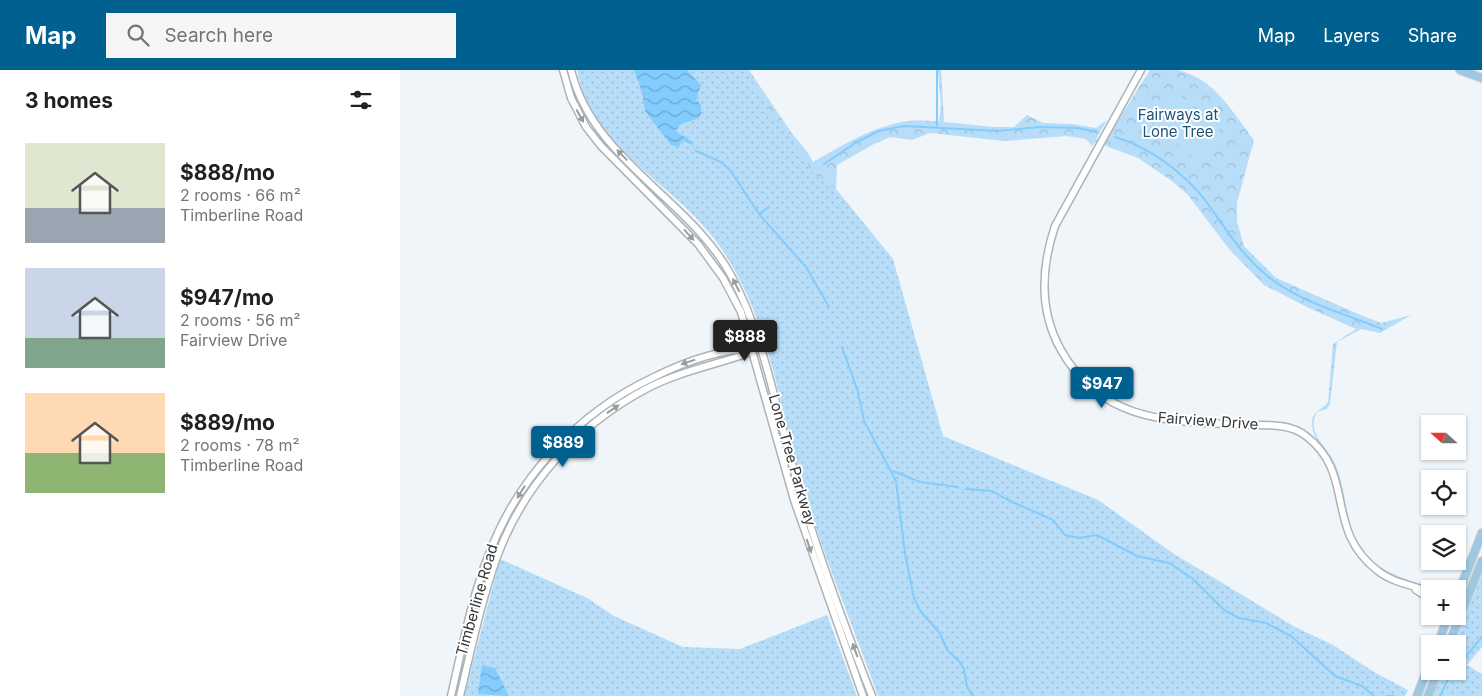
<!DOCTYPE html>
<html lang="en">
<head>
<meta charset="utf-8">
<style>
  :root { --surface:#fff; --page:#f6f6f6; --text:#202124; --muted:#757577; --accent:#006191 }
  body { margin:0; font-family:Inter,sans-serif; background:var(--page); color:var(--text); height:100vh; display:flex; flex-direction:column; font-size:19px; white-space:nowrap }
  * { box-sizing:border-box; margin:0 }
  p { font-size:16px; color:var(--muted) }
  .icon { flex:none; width:28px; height:28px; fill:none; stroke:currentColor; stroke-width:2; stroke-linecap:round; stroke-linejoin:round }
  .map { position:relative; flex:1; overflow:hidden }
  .drawer { display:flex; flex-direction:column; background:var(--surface); width:400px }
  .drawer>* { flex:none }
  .needle { width:32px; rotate:291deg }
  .tools { position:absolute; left:1021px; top:345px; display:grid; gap:10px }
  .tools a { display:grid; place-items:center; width:45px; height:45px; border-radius:0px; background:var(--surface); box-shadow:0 1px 4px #0004; font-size:25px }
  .price { position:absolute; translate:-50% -42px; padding:0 11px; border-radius:5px; background:var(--accent); color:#fff; font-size:16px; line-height:32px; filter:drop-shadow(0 1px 2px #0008) }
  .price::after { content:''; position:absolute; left:50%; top:30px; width:15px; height:11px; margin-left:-8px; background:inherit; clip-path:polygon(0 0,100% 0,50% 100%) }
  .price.on { background:#222; color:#fff }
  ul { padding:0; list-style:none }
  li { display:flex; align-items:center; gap:15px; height:125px; padding:0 25px }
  li span { display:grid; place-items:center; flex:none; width:140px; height:100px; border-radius:0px; color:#555 }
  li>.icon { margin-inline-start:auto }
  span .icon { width:60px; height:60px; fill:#fffc; stroke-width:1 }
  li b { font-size:21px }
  h2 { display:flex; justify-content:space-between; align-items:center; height:60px; padding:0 25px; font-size:21px }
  header { display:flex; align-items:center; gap:30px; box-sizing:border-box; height:70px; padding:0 25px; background:var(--accent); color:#fff }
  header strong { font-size:24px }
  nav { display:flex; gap:28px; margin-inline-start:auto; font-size:18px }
  .search { width:350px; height:45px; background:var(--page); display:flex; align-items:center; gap:12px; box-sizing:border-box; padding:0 18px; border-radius:0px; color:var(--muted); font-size:19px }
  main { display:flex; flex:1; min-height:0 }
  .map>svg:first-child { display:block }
  .grass { fill:url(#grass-dots) }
  .forest { fill:url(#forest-crowns) }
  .garden { fill:#b7ddf8 }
  .water { fill:url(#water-waves) }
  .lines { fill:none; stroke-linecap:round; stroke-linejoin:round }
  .stream { stroke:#83ccfe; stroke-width:2 }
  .minor-casing { stroke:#adb3b6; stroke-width:9 }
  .major-casing { stroke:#d3d3d3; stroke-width:10 }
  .minor { stroke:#fff; stroke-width:6 }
  .major { stroke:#9ec7e2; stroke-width:8 }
  .oneway { fill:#9a9c9c }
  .labels { text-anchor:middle; stroke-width:4; stroke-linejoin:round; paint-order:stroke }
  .park-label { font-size:15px; fill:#1e5476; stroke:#fff }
  .street-label { font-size:15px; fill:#363839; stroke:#fff }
</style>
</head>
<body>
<header>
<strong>Map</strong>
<div class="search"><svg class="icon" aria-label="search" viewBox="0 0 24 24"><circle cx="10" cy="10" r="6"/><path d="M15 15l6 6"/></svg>Search here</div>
<nav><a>Map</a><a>Layers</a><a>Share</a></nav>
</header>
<main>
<section class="drawer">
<h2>3 homes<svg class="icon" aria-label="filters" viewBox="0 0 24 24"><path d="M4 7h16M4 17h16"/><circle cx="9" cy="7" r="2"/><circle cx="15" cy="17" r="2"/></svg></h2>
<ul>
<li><span style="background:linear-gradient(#dfe7d0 65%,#9aa5b1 0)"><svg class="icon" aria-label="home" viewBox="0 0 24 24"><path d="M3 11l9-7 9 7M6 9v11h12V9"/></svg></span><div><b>$888/mo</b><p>2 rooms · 66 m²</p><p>Timberline Road</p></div></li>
<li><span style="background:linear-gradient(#c9d6e8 70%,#7fa58c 0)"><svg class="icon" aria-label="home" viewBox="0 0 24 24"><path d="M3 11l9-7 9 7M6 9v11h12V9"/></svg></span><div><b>$947/mo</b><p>2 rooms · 56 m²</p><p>Fairview Drive</p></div></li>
<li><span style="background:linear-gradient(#ffd9b3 60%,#8fb573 0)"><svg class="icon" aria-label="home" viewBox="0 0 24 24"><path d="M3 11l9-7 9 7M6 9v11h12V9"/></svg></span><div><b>$889/mo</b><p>2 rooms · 78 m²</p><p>Timberline Road</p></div></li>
</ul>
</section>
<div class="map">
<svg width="1082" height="626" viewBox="0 0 1082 626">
  <defs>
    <pattern id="grass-dots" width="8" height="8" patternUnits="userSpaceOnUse" patternTransform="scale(1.25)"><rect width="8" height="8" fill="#b7ddf8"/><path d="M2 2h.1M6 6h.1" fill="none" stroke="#9ebed5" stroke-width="1.8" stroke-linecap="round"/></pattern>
    <pattern id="forest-crowns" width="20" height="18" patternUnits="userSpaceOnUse" patternTransform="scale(1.25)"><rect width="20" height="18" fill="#b7ddf8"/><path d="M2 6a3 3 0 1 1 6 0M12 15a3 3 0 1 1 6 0" fill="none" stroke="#9ebed5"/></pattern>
    <pattern id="water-waves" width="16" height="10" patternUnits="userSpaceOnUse" patternTransform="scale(1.25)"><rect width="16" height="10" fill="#83ccfe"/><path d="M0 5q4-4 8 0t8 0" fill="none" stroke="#6ca7cf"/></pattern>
  </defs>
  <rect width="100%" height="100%" fill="#eff5f9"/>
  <path class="grass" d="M177,0h169l66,93 -1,6 25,20 57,70 50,177 155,64 76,54 121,73 38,18 41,27 34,18 -3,6h-527c-24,-68 -53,-136 -74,-206 -26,-87 -36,-187 -96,-259 -43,-52 -119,-88 -131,-161z
    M100,489l87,39 27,18 69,31 57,2 87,-34 30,81h-393z
    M1082,505v72l-15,18 15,9v22h-50l10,-25h16v-27h-4z"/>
  <path class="forest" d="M345,0h4l42,62 17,21 5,9c30,-17 60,-36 95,-41 10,-1 21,0 31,0l2,-14 -3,-37h3l3,52 50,5h20l13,-12 16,8 30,1 23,4 11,-8 -11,19 9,2 45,-71c8,0 19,0 27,0 38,8 55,42 77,70l-17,63v19l7,24 32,32 80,35 25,10 30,-8 -31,18 -19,-4 -24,13 -7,62 -3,5 -10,3c-12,22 12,35 19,54 12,29 8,65 30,89 16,19 45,25 67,34l-3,1c-26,-10 -55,-18 -72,-41 -15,-19 -12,-49 -19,-70 -5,-19 -27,-39 -27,-54 -1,-14 10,-14 16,-23l5,-58 23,-15 -47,-21 -45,-23 -35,-36 -41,-54 -16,-14 -34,-23 -43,-16 -3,4 -6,-7 -19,-3 -63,5 -74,-8 -18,7 -22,-3 -16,7 -37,21 -1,24 -26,-18 -5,-14 -31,-39z"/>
  <path class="garden" d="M775,21l51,45 -25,28 -51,-45z"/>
  <path class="water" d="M234,0h53l14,15 -5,14 5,6v10c-7,9 -21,4 -25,16l15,10 6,12 -5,-8 -10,-5 -3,7 -8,-2 -26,-34 -3,-19z
    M82,595l13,3 14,28 -31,-2z"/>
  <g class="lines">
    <path class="stream" d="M537,0v56
      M715,67c34,10 68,35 90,63 19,26 35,53 60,74 33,28 78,39 117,55
      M296,81l25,11 9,8 29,44 47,53 23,40
      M424,94l33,-22 22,-11 25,-5 94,5 42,-4 38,1 18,4
      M359,144l10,-7
      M442,277l16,45 6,29 32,60 9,72 9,45 7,14 18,20 9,19 11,10 5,8 3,18 6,9
      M493,401l27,11 38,5
      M566,419l26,2 16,9 45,20 12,15 14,3 18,-3 40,21 32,7 24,16 31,31 15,8 27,5 25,13 44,40 27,10 12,10
      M1066,586l16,-19
      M987,626h6
      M1040,626l11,-23"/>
    <g class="minor-casing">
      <path id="minor" d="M163,0l8,28 15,29 15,19 97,98 25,34 18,34 53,188 69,196
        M171,0c22,91 119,128 161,207 33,62 44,133 64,201 21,74 48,147 76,218
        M741,0l-86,156c-14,42 -16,85 6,124 43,76 114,71 190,75 18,0 40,-1 55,11 51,39 17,93 72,135 15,12 35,14 52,21
        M1016,520l14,9
        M51,626c11,-47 20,-97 38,-142 29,-77 89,-141 163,-176 30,-15 66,-29 101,-29
        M60,626c11,-46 21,-94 37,-139 26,-71 80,-131 147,-167 31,-17 66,-24 99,-35l9,-5"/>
    </g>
    <g class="major-casing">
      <path id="major" d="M1060,0l22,8
        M1058,524l24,-61
        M1038,574l10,-28
        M1049,574l33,-83
        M1017,626l13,-33
        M1028,626l10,-25"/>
    </g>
    <use href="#minor" class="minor"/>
    <use href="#major" class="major"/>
  </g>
  <defs><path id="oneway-solid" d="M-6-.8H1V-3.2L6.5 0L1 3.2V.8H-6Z" transform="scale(1.25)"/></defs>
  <g class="oneway">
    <use href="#oneway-solid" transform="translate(180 46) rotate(61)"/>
    <use href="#oneway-solid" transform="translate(222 85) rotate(-134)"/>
    <use href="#oneway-solid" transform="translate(289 165) rotate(48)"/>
    <use href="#oneway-solid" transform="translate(336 215) rotate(-117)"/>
    <use href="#oneway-solid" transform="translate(288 292) rotate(162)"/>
    <use href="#oneway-solid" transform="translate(213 339) rotate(-34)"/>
    <use href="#oneway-solid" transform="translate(121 422) rotate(122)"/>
    <use href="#oneway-solid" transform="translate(409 476) rotate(71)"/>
    <use href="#oneway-solid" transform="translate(455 580) rotate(-110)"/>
  </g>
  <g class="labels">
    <g class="park-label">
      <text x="778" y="50">Fairways at<tspan x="778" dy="17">Lone Tree</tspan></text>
    </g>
    <g class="street-label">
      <text transform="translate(808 351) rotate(4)" y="5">Fairview Drive</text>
      <text transform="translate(392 390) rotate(74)" y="5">Lone Tree Parkway</text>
      <text transform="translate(77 530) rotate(-74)" y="5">Timberline Road</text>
    </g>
  </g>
</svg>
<div class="tools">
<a><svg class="needle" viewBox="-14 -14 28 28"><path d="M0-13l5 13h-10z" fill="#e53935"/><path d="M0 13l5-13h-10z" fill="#757577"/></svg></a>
<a><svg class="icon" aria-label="locate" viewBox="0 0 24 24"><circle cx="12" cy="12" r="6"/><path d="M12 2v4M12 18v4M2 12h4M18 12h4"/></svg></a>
<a><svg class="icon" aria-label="layers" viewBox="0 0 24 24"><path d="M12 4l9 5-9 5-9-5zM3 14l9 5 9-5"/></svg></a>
<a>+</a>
<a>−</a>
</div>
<b class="price on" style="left:345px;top:292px">$888</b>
<b class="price" style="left:702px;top:339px">$947</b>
<b class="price" style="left:163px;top:398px">$889</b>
</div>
</main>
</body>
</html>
